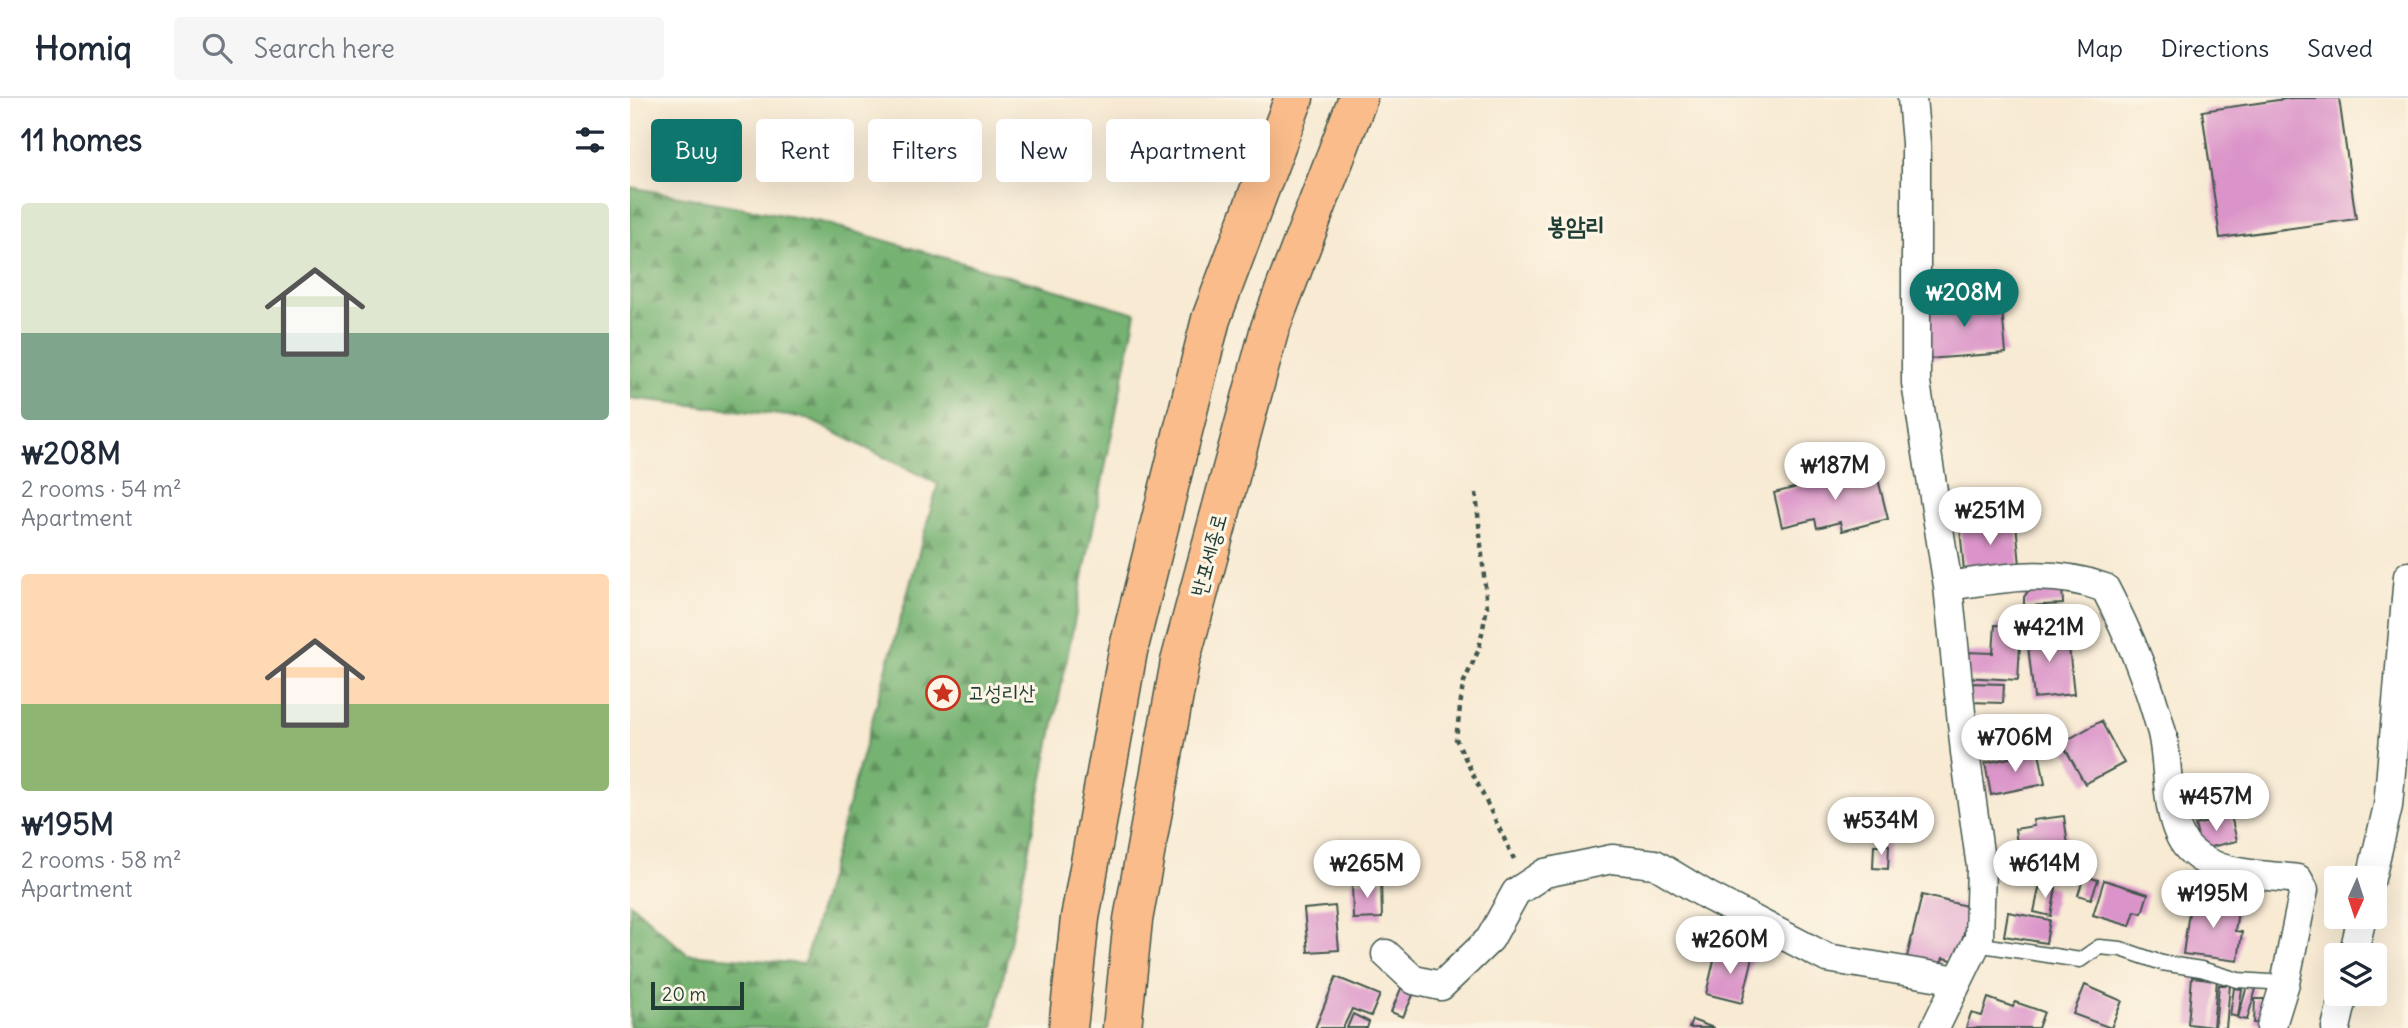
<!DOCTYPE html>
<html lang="en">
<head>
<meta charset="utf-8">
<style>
  :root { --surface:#fff; --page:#f6f6f7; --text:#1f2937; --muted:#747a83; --line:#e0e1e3; --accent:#0f766e }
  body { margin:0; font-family:Delius,"Poor Story",sans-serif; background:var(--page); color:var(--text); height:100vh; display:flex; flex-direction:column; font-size:26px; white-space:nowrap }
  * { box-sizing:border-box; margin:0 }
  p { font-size:23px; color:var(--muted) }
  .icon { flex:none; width:38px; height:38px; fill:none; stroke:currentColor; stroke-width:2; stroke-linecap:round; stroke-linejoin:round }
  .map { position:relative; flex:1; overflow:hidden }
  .details { display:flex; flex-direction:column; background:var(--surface); width:630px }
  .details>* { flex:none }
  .top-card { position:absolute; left:21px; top:21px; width:665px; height:63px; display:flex; gap:14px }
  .needle { width:46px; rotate:183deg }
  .controls { position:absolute; left:1694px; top:768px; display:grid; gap:14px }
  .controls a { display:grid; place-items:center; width:63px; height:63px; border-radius:7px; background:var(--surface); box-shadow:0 7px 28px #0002; font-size:35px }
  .scale { position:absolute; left:21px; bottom:18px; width:93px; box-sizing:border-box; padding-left:7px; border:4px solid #1f3d34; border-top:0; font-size:19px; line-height:24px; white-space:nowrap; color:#1f3d34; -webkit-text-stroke:5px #fcf5e5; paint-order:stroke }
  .price { position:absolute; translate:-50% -60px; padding:0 16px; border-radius:24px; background:#fff; color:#222; font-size:23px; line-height:46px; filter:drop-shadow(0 2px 4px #0008) }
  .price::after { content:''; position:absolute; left:50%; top:42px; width:21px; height:16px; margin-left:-10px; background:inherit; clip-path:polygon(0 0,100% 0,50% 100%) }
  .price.active { background:var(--accent); color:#fff }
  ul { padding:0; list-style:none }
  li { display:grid; align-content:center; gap:14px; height:371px; padding:0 21px }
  li span { display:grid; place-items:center; height:217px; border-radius:7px; color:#555 }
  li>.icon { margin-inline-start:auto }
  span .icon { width:126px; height:126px; fill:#fffc; stroke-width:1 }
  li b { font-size:30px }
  h2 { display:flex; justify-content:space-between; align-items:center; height:84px; padding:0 21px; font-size:30px }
  .chip { padding:0 24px; border-radius:7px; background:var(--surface); box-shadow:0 7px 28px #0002; font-size:24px; line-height:63px }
  .chip.active { background:var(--accent); color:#fff }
  header { display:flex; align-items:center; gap:42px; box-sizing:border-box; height:98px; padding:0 35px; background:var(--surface); border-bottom:2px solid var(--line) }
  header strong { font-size:33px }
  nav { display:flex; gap:38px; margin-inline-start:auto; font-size:24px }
  .search { width:490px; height:63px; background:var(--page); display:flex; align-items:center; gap:18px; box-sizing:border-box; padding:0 24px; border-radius:7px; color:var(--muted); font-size:26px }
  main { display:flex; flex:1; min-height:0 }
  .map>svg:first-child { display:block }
  .forest { fill:url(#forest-firs); stroke:#4a7853; stroke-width:2 }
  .building { fill:#db94c9 }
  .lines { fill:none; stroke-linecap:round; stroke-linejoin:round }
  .lane-casing { stroke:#40574c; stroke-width:17 }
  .street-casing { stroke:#40574c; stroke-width:31 }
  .highway-casing { stroke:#40574c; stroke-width:41 }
  .path { stroke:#40574c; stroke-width:4.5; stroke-dasharray:5 5; stroke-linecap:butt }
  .lane { stroke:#fff; stroke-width:14 }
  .street { stroke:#fff; stroke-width:28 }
  .highway { stroke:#fabc8b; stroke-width:38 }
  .labels { text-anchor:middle; stroke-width:6; stroke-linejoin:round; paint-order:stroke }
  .street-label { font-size:21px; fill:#1f3d34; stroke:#fcf5e5 }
  .poi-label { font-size:21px; fill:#1f3d34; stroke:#fcf5e5; text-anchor:start }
  .quarter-label { font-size:24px; font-weight:bold; fill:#1f3d34; stroke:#fcf5e5 }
</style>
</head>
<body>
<header>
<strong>Homiq</strong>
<div class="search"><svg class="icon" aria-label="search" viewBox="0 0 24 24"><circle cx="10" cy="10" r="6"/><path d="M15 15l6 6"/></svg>Search here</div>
<nav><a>Map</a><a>Directions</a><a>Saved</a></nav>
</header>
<main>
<section class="details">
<h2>11 homes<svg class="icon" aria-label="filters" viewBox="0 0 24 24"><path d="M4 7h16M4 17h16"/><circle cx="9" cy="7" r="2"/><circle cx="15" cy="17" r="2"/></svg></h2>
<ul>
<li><span style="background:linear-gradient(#dfe7d0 60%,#7fa58c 0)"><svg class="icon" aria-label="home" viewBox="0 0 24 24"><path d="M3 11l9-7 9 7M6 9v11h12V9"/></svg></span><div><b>₩208M</b><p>2 rooms · 54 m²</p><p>Apartment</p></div></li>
<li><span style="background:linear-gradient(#ffd9b3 60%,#8fb573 0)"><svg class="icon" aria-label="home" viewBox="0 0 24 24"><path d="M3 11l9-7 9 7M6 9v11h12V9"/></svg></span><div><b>₩195M</b><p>2 rooms · 58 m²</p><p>Apartment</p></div></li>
</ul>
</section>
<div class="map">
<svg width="1778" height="930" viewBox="0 0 1778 930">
  <defs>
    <pattern id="forest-firs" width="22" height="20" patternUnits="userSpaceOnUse" patternTransform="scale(1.75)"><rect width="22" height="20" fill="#76b272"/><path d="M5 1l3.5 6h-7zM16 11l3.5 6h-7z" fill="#60925e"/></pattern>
  </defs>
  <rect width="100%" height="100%" fill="#fcf5e5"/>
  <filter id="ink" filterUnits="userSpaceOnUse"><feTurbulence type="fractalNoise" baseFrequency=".0143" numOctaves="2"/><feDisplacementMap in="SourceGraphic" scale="14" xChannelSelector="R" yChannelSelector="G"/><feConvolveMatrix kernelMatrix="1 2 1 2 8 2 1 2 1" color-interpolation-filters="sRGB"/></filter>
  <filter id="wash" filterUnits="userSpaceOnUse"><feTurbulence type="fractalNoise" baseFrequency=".00686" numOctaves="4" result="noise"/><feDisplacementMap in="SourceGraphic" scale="28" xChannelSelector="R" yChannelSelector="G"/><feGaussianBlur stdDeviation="1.57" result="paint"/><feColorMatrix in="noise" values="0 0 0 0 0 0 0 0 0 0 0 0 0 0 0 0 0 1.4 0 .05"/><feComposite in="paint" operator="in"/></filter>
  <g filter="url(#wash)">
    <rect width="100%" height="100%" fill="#f8ead3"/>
    <path class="forest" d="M0,89l191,35 315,91 -143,715h-363v-125l57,51 117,10 134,-480 -132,-66 -176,-20z"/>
    <g id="blocks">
      <path class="building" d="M1662,0h47l17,121 -136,19 -18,-127z
        M1371,201l5,54 -79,6 -4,-53z
        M1245,369l13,52 -46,12 -2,-9 -23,6 -2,-9 -33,8 -8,-34z
        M1386,425l4,42 -56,6 -4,-43z
        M1432,485l1,21 -39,2v-9l9,-13z
        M1423,526l3,24 13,-1 5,47 -40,4 -8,-70z
        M1365,527l26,1 -3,54 -55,-3 2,-25 28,1z
        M1340,585l34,1 -1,19 -34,-1z
        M1471,623l23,42 -39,21 -23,-41z
        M1409,654l6,32 -54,11 -6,-32z
        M1434,718l4,30 -29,4 1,7 -21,2 -4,-30 19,-3 -1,-6z
        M1601,718l6,25 -36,8 -6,-24z
        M1244,747h15l-1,24 -15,-1z
        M1454,778l14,4 -7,19 -13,-4z
        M1573,778l29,4 -2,15 -29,-4z
        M751,782l1,38 -29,1 -1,-38z
        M1474,782l44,14 -6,19 -7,-2 -5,15 -37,-11z
        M1410,786l16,4 -5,28 -17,-4z
        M1292,797l48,12 -13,54 -14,-3 -3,8 -33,-9z
        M1561,800l48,6 -4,27 7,1 -4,29 -55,-7z
        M705,808l4,44 -31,2 -4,-43z
        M1378,814l42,8 -4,23 -42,-7z
        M1087,850l36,9 -11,46 -36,-9z
        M706,879l44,18 -9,21 -19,-7 -9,19h-28z
        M1562,879l25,3 -4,47 -25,-3z
        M1455,887l37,16 -11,27 -38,-14z
        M1589,887h11l-4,43h-11z
        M772,888l13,5 -12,26 -12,-5z
        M1617,888l9,3 -9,31 -9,-2z
        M1604,890l8,1 -4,28 -8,-2z
        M1358,900l25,9 2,-5 29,10 -6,16h-72l5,-15 11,3z
        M1625,901h9l-1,25 -9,-1z
        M723,916l16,8 -2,6h-20z
        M1062,922l22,8h-25z"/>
    </g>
  </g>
  <g filter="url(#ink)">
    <use href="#blocks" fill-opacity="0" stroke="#40574c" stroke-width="2"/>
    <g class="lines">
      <g class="lane-casing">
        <path id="lane" d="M1346,846l104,16 19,-13 22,2 41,14 39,6 37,11 47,3"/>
      </g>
      <g class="street-casing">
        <path id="street" d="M1282,0l4,45v240l32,203 17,166 16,115 -2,71 -44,90
          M1318,488c56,-8 103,-18 157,2 24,46 44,95 57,145 8,33 2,94 29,118 29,26 71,23 107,28l6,11 -19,93 -14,45
          M1741,780l17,-72 20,-230
          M756,856l28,26 27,6 49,-47 26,-47 29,-19 67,-14 43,5 53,32 119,62 131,22
          M1723,858l9,-39
          M1706,930l8,-34"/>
      </g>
      <g class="highway-casing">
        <path id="highway" d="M438,930l12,-110 48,-267 83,-332 83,-221
          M492,930l11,-108 47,-258 90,-334 88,-230"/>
      </g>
      <path class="path" d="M846,395l11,114 -8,42 -16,35 -7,55 58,120"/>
      <use href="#lane" class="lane"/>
      <use href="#street" class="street"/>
      <use href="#highway" class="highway"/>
    </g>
  </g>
  <defs>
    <g id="sight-ring" transform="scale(1.75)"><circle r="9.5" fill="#fcf5e5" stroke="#c8321e" stroke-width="1.5"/><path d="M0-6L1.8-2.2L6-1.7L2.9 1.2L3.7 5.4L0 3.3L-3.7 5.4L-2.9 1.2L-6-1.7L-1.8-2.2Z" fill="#c8321e"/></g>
  </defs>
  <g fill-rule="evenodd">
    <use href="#sight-ring" x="313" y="595"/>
  </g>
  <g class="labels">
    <g class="street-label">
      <text transform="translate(579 457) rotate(-75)" y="7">반포세종로</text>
    </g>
    <g class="poi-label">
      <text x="338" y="602">고성리산</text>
    </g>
    <g class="quarter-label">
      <text x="946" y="136">봉암리</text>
    </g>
  </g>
</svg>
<div class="controls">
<a><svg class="needle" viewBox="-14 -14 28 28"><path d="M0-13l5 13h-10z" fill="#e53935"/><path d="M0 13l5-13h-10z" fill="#747a83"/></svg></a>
<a><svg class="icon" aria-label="layers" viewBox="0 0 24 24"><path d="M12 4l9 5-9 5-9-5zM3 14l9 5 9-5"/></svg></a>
</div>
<div class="scale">20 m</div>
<b class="price active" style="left:1334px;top:231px">₩208M</b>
<b class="price" style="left:1205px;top:404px">₩187M</b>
<b class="price" style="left:1360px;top:449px">₩251M</b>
<b class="price" style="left:1419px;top:566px">₩421M</b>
<b class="price" style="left:1385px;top:676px">₩706M</b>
<b class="price" style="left:1586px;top:735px">₩457M</b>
<b class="price" style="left:1251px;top:759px">₩534M</b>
<b class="price" style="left:737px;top:802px">₩265M</b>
<b class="price" style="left:1415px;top:802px">₩614M</b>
<b class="price" style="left:1583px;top:832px">₩195M</b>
<b class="price" style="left:1100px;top:878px">₩260M</b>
<div class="top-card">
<a class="chip active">Buy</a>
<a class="chip">Rent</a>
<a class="chip">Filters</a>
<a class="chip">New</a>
<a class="chip">Apartment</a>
</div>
</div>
</main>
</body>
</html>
